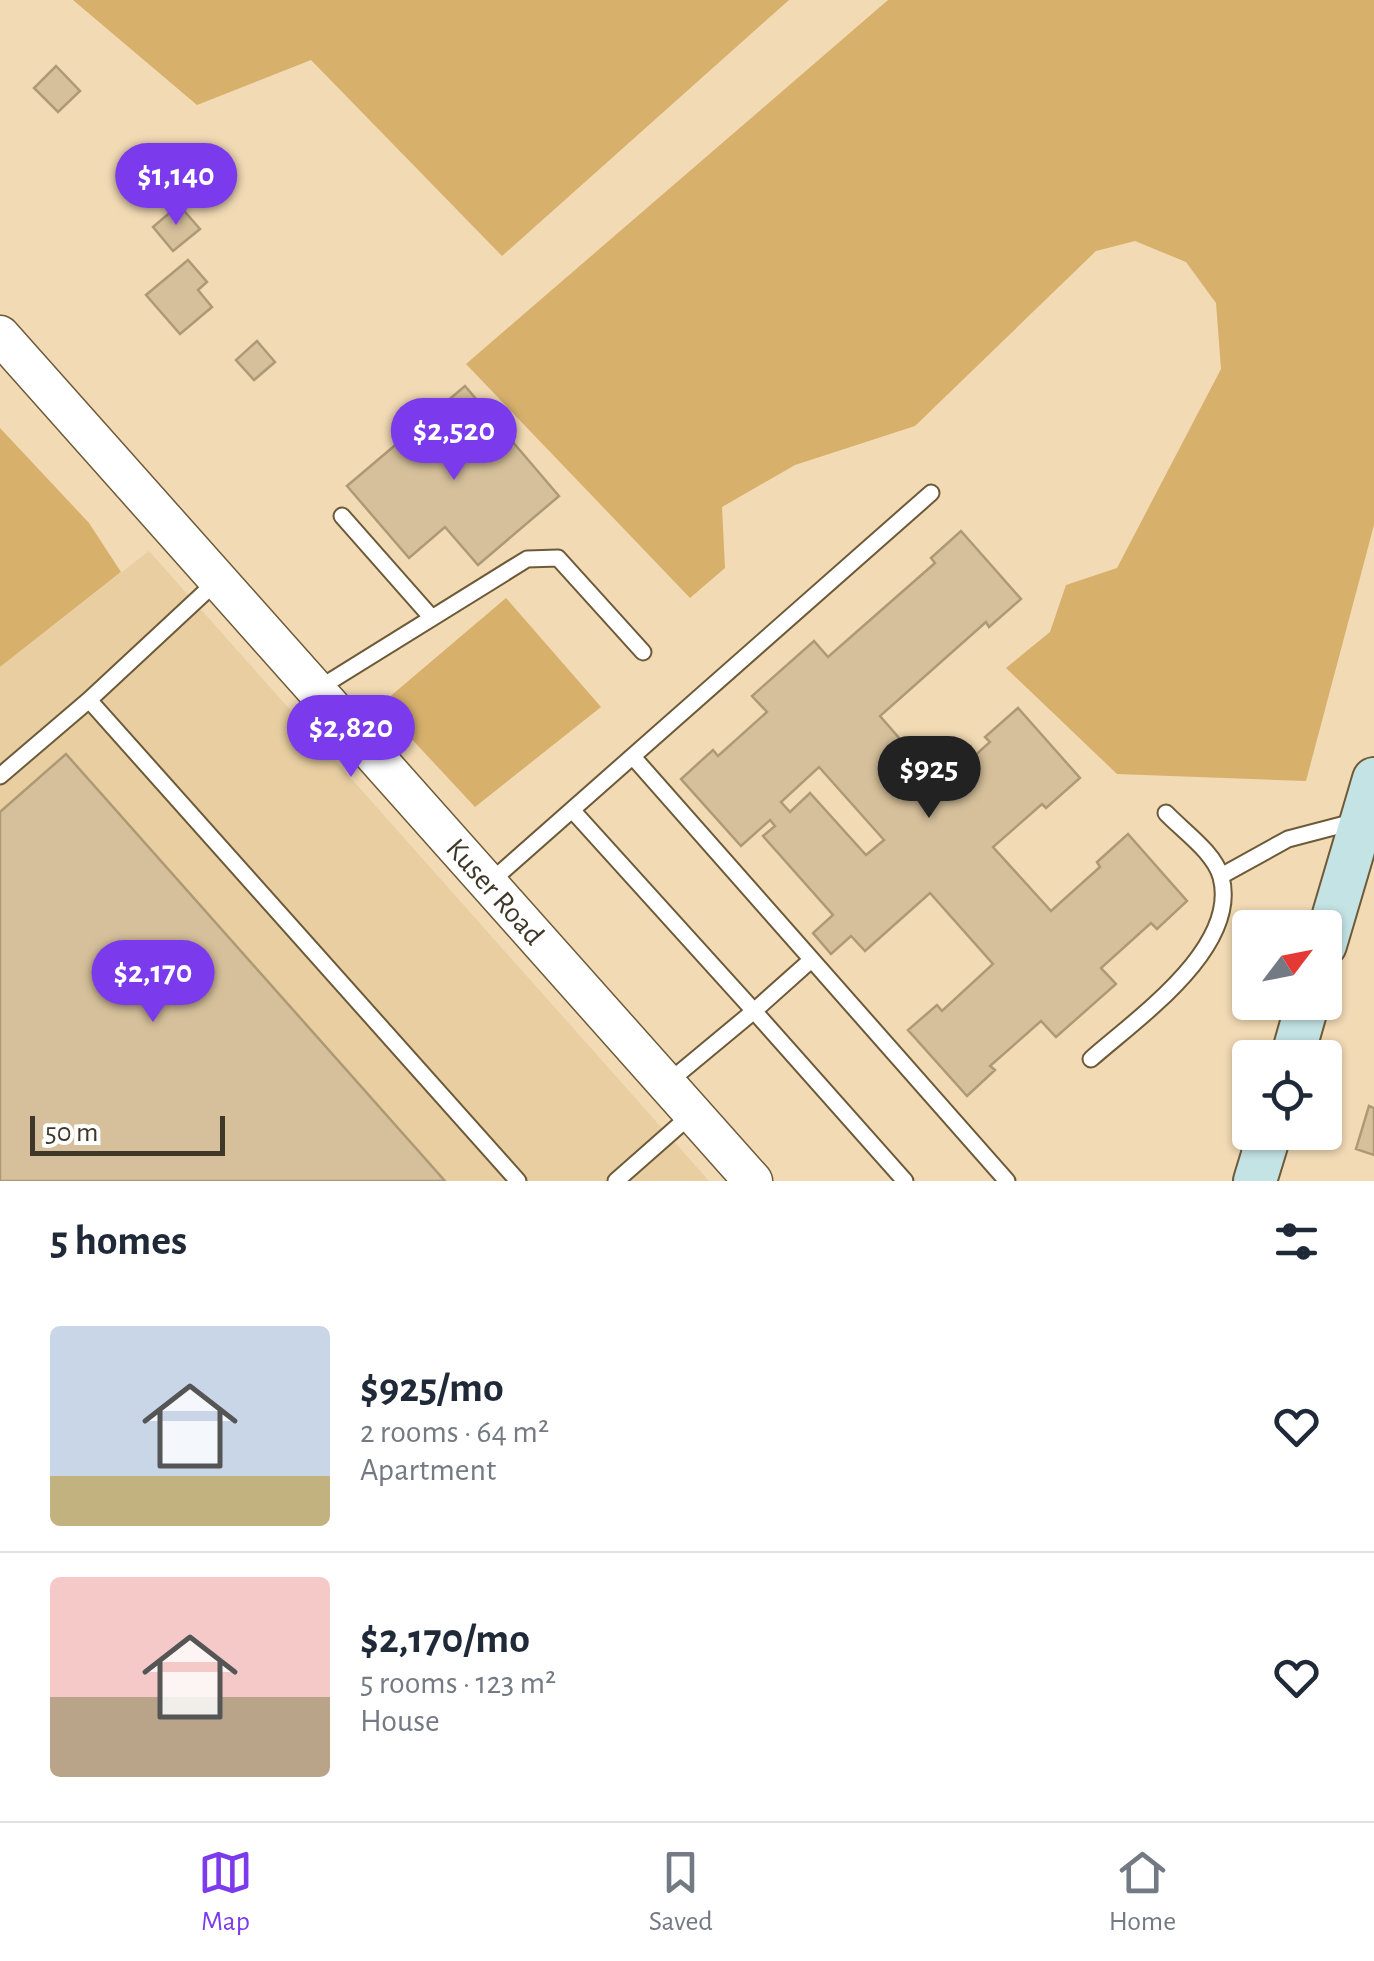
<!DOCTYPE html>
<html lang="en">
<head>
<meta charset="utf-8">
<style>
  :root { --surface:#fff; --page:#f6f6f7; --text:#1f2937; --muted:#747a83; --line:#e0e1e3; --accent:#7c3aed }
  body { margin:0; font-family:"Alegreya Sans",sans-serif; background:var(--page); color:var(--text); height:100vh; display:flex; flex-direction:column; font-size:38px; white-space:nowrap }
  * { box-sizing:border-box; margin:0 }
  p { font-size:32px; color:var(--muted) }
  .icon { flex:none; width:55px; height:55px; fill:none; stroke:currentColor; stroke-width:2; stroke-linecap:round; stroke-linejoin:round }
  .map { position:relative; height:1181px; overflow:hidden }
  .side { display:flex; flex-direction:column; background:var(--surface); flex:1 }
  .side>* { flex:none }
  .needle { width:65px; rotate:58deg }
  .tools { position:absolute; left:1232px; top:910px; display:grid; gap:20px }
  .tools a { display:grid; place-items:center; width:110px; height:110px; border-radius:10px; background:var(--surface); box-shadow:0 2px 8px #0004; font-size:50px }
  .scale { position:absolute; left:30px; bottom:25px; width:195px; box-sizing:border-box; padding-left:10px; border:5px solid #3f3728; border-top:0; font-size:28px; line-height:35px; white-space:nowrap; color:#3f3728; -webkit-text-stroke:8px #fefefe; paint-order:stroke }
  .price { position:absolute; translate:-50% -85px; padding:0 22px; border-radius:35px; background:var(--accent); color:#fff; font-size:32px; line-height:65px; filter:drop-shadow(0 2px 5px #0008) }
  .price::after { content:''; position:absolute; left:50%; top:60px; width:30px; height:22px; margin-left:-15px; background:inherit; clip-path:polygon(0 0,100% 0,50% 100%) }
  .price.selected { background:#222; color:#fff }
  ul { padding:0; list-style:none }
  li { display:flex; align-items:center; gap:30px; height:250px; padding:0 50px }
  li+li { border-top:2px solid var(--line) }
  li span { display:grid; place-items:center; flex:none; width:280px; height:200px; border-radius:10px; color:#555 }
  li>.icon { margin-inline-start:auto }
  span .icon { width:120px; height:120px; fill:#fffc; stroke-width:1 }
  li b { font-size:42px }
  h2 { display:flex; justify-content:space-between; align-items:center; height:120px; padding:0 50px; font-size:42px }
  .tabs { display:flex; justify-content:space-around; align-items:center; height:140px; border-top:2px solid var(--line); background:var(--surface); font-size:28px; color:var(--muted) }
  .tabs a { display:grid; justify-items:center; gap:5px }
  .tabs .selected { color:var(--accent) }
  .map>svg:first-child { display:block }
  .built { fill:#e8cea1 }
  .green { fill:#d7b06c }
  .building { fill:#d6c09b; stroke:#ae9975; stroke-width:2.5; fill-rule:evenodd }
  .lines { fill:none; stroke-linecap:round; stroke-linejoin:round }
  .service-casing { stroke:#6d5a38; stroke-width:19 }
  .tertiary-casing { stroke:#6d5a38; stroke-width:41 }
  .secondary-casing { stroke:#6d5a38; stroke-width:46 }
  .service { stroke:#fff; stroke-width:15 }
  .tertiary { stroke:#fff; stroke-width:38 }
  .secondary { stroke:#c4e3e5; stroke-width:42 }
  .labels { text-anchor:middle; stroke-width:8; stroke-linejoin:round; paint-order:stroke }
  .street-label { font-size:30px; fill:#3f3728; stroke:#fefefe }
</style>
</head>
<body>
<div class="map">
<svg width="1374" height="1181" viewBox="0 0 1374 1181">
  <rect width="100%" height="100%" fill="#f1dab4"/>
  <path class="built" d="M149,551l560,630h-709v-514z"/>
  <path class="green" d="M73,0h716l-287,256 -191,-196 -114,45z
    M888,0h486v525l-68,256 -189,-7 -111,-106 44,-36 16,-47 51,-17 104,-199 -5,-66 -30,-41 -51,-21 -39,10 -181,175 -120,39 -73,42 3,61 -35,30 -224,-234z
    M0,428l89,95 32,49 -121,95z
    M506,598l95,109 -126,100 -95,-102z"/>
  <path class="building" d="M56,66l24,25 -22,21 -24,-24z
    M179,205l21,24 -27,22 -20,-24z
    M188,260l19,22 -9,8 14,17 -32,27 -34,-39z
    M257,341l18,21 -21,18 -18,-20z
    M465,386l94,110 -81,69 -33,-38 -36,31 -62,-72z
    M961,531l60,68 -32,28 -3,-5 -106,94 61,70 49,-44 -5,-5 33,-29 62,70 -34,30 -4,-4 -49,43 58,64 49,-44 -3,-5 31,-28 59,67 -30,28 -6,-6 -50,45 15,16 -60,53 -15,-16 -51,45 5,4 -28,26 -59,-66 29,-25 5,6 51,-47 -63,-71 -65,58 -14,-15 -20,18 -18,-21 20,-18 -70,-79 12,-10 -5,-6 -29,26 -60,-67 32,-29 5,6 49,-44 -15,-16 62,-55 14,16 107,-94 -4,-5zM819,767l65,73 -18,15 -56,-62 -20,19 -9,-10z
    M66,754l379,427h-445v-369z
    M1369,1106l5,2v47l-18,-6z"/>
  <g class="lines">
    <g class="service-casing">
      <path id="service" d="M342,516l90,102
        M217,581l-128,119 429,481
        M316,690l211,-131 31,-1 85,94
        M634,758l373,423
        M0,776l89,-76
        M573,811l181,200 56,-50
        M1221,876l67,-37 65,-17
        M489,883l442,-390
        M1091,1059c45,-40 149,-111 130,-182 -7,-25 -38,-46 -55,-64
        M666,1084l88,-73 151,170
        M616,1181l76,-67"/>
    </g>
    <g class="tertiary-casing">
      <g id="tertiary">
        <path id="s1" d="M0,335l753,846"/>
      </g>
    </g>
    <g class="secondary-casing">
      <path id="secondary" d="M1325,945l49,-166
        M1292,1058l16,-56
        M1255,1181l15,-49"/>
    </g>
    <use href="#service" class="service"/>
    <use href="#tertiary" class="tertiary"/>
    <use href="#secondary" class="secondary"/>
  </g>
  <g class="labels">
    <g class="street-label">
      <text dy="10" stroke="none"><textPath href="#s1" startOffset="745">Kuser Road</textPath></text>
    </g>
  </g>
</svg>
<div class="tools">
<a><svg class="needle" viewBox="-14 -14 28 28"><path d="M0-13l5 13h-10z" fill="#e53935"/><path d="M0 13l5-13h-10z" fill="#747a83"/></svg></a>
<a><svg class="icon" aria-label="locate" viewBox="0 0 24 24"><circle cx="12" cy="12" r="6"/><path d="M12 2v4M12 18v4M2 12h4M18 12h4"/></svg></a>
</div>
<div class="scale">50 m</div>
<b class="price" style="left:176px;top:228px">$1,140</b>
<b class="price" style="left:454px;top:483px">$2,520</b>
<b class="price" style="left:351px;top:780px">$2,820</b>
<b class="price selected" style="left:929px;top:821px">$925</b>
<b class="price" style="left:153px;top:1025px">$2,170</b>
</div>
<section class="side">
<h2>5 homes<svg class="icon" aria-label="filters" viewBox="0 0 24 24"><path d="M4 7h16M4 17h16"/><circle cx="9" cy="7" r="2"/><circle cx="15" cy="17" r="2"/></svg></h2>
<ul>
<li><span style="background:linear-gradient(#c9d6e8 75%,#c2b280 0)"><svg class="icon" aria-label="home" viewBox="0 0 24 24"><path d="M3 11l9-7 9 7M6 9v11h12V9"/></svg></span><div><b>$925/mo</b><p>2 rooms · 64 m²</p><p>Apartment</p></div><svg class="icon" aria-label="heart" viewBox="0 0 24 24"><path d="M12 20l-8-8c-3-5 5-10 8-4 3-6 11-1 8 4z"/></svg></li>
<li><span style="background:linear-gradient(#f6c9c9 60%,#b9a48a 0)"><svg class="icon" aria-label="home" viewBox="0 0 24 24"><path d="M3 11l9-7 9 7M6 9v11h12V9"/></svg></span><div><b>$2,170/mo</b><p>5 rooms · 123 m²</p><p>House</p></div><svg class="icon" aria-label="heart" viewBox="0 0 24 24"><path d="M12 20l-8-8c-3-5 5-10 8-4 3-6 11-1 8 4z"/></svg></li>
</ul>
</section>
<nav class="tabs">
<a class="selected"><svg class="icon" aria-label="map" viewBox="0 0 24 24"><path d="M3 6l6-2 6 2 6-2v14l-6 2-6-2-6 2zM9 4v14M15 6v14"/></svg>Map</a>
<a><svg class="icon" aria-label="saved" viewBox="0 0 24 24"><path d="M7 4h10v16l-5-4-5 4z"/></svg>Saved</a>
<a><svg class="icon" aria-label="home" viewBox="0 0 24 24"><path d="M3 11l9-7 9 7M6 9v11h12V9"/></svg>Home</a>
</nav>
</body>
</html>
